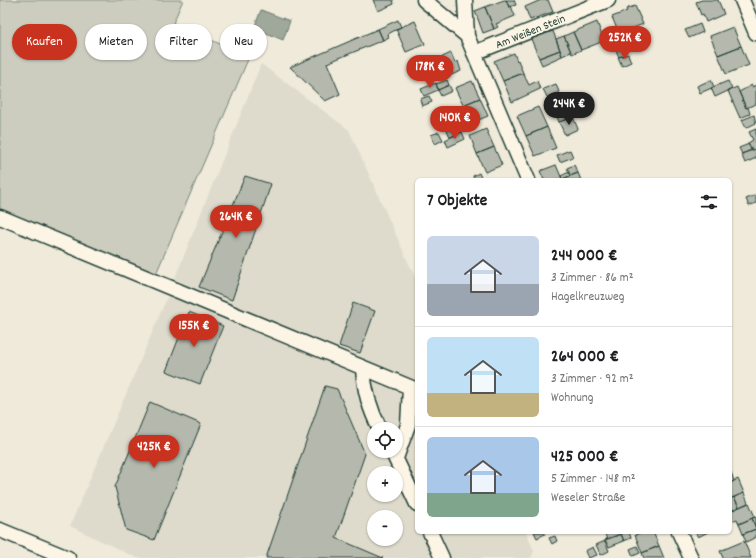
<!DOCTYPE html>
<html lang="de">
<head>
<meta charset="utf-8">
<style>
  :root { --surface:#fff; --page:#f2f2f2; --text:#202124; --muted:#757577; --line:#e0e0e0; --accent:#c8321e }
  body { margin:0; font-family:Dekko,sans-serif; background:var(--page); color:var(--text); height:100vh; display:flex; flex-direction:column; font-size:15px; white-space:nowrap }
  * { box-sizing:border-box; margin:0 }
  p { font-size:13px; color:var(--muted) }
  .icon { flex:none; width:22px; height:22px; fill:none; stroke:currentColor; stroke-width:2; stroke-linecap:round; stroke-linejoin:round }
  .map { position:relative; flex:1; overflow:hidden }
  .panel { position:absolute; left:415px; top:178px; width:317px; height:356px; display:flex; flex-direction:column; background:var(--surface); border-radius:6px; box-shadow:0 1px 3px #0004 }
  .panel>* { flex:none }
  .banner { position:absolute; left:12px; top:24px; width:343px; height:36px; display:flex; gap:8px }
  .controls { position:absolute; left:367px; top:422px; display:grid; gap:8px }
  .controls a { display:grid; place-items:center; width:36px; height:36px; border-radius:50%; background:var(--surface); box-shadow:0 1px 3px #0004; font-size:20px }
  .price { position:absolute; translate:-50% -34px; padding:0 9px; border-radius:14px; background:var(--accent); color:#fff; font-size:13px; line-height:26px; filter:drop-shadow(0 1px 2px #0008) }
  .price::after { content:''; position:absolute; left:50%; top:24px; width:12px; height:9px; margin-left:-6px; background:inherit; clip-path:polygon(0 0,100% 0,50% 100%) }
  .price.selected { background:#222; color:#fff }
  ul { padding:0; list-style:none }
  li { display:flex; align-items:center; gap:12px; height:100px; padding:0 12px }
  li+li { border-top:1px solid var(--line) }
  li span { display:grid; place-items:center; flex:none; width:112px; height:80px; border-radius:6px; color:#555 }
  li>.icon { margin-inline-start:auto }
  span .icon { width:48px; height:48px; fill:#fffc; stroke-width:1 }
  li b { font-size:17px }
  h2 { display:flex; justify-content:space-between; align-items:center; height:48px; padding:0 12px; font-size:17px }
  .chip { padding:0 14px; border-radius:18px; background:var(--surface); box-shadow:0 1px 3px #0004; font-size:14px; line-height:36px }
  .chip.selected { background:var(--accent); color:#fff }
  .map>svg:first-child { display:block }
  .built { fill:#dedbcc; fill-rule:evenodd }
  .green { fill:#cccdbf; stroke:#76857a }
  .water { fill:#9fa89a; stroke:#6c7d71 }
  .building { fill:#b5b9ad; stroke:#1f3d34 }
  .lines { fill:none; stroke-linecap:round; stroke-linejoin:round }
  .minor-casing { stroke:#1f3d34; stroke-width:17 }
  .minor { stroke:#fcf5e5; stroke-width:14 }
  .labels { text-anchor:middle; stroke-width:3.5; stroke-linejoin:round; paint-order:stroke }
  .street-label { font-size:12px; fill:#1f3d34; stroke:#fcf5e5 }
</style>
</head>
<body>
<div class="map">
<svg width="756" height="558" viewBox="0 0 756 558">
  <rect width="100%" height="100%" fill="#efeada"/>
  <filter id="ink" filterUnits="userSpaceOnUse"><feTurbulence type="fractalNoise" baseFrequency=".025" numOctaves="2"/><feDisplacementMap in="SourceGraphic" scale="8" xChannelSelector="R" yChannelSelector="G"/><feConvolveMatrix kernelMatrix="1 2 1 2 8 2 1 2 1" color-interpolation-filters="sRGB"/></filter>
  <g filter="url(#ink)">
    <path class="built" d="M261,64l88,66 68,152v250h109l8,19 -3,7h-394l-67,-32 99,-233zM374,429h22v22h-22zM374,473h22v22h-22zM374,517h22v22h-22z"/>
    <path class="green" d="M0,0h183l-10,23 76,34 -94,219 -155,-64z"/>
    <path class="water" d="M261,10l29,11 -7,19 -29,-12z"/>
    <path class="building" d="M373,0h20l1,4 -16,7z
      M504,0h2l3,7 2,-1 4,10 -19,8 2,3 -4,2 -9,-22z
      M506,0h8l2,5 -7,2z
      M541,0h7l5,12 -23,8 -5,-13z
      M702,0h16l6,14 -18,8 -3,-8 -2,1 -5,-13z
      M635,6l8,18 -24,10 -7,-17 15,-6 -1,-2z
      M485,7l9,22 -11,4 -8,-22z
      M398,20l3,7 -13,7 1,3 -6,3 -5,-11z
      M415,21l10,23 -19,8 -10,-23z
      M597,22l7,19 -23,9 -8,-18z
      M700,24l3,8 -14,6 -4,-8z
      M733,27l8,19 -23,9 -8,-19z
      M378,29l5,11 -56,23 13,31 -15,7 -35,-34z
      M553,31l7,19 -21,8 -8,-19z
      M573,32l8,18 -9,4 -8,-18z
      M617,35l8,20 -6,2 -9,-20z
      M564,36l7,16 -9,4 -6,-17z
      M741,46l8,19 -23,9 -8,-19z
      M560,50l2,6 -20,9 -3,-7z
      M451,53l4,10 3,-2 3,10 -17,7 1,-1 -3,-8 -2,1 -4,-10z
      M514,53l3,8 1,-1 5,13 -20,8 -9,-20z
      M628,54l3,8 -9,4 -4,-9z
      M523,73l6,12 8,-4 3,8 -28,13 -9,-21z
      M447,80l2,5 -11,5 -2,-6z
      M711,80l3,7 -14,6 -3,-7z
      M472,81l8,17 -17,7 -8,-17z
      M728,81l4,8 -17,8 -4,-9z
      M436,83l2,7 -14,6 -3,-7z
      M556,84l3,8 -12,5 -4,-8z
      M449,85l3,6 -11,5 -3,-6z
      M752,85v2l4,-2v19l-10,4 -7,-16z
      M737,87l9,21 2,-1 2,7 -10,4 -12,-27z
      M429,96l3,6 -10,4 -2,-7z
      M480,98l8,18 -17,7 -8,-18z
      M567,103l6,14 -14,5 -5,-13z
      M538,107l9,20 -21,9 -9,-20z
      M449,113l3,8 -10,4 -3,-8z
      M754,115l2,8 -10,5 -4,-8z
      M573,117l5,12 -13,6 -6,-13z
      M459,125l3,7 -12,5 -3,-7z
      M547,127l9,21 -21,8 -9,-20z
      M486,129l8,18 -17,7 -7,-18z
      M756,129v20l-4,1 -4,-7 5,-3 -4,-8z
      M439,132l4,8 -8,4 -4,-9z
      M462,132l3,7 -17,8 -3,-7z
      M749,144l2,6 -9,4 -3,-6z
      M494,147l8,18 -17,7 -8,-18z
      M756,149v9l-11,5 -4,-9z
      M570,150l3,7 -13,5 -3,-7z
      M556,165l6,14 -18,1 -4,-9z
      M574,165l4,8 -8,3 -3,-8z
      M569,172l1,4 -8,3 -1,-3z
      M479,173l3,7h-8l-1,-4z
      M578,173l3,7h-19v-1z
      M245,176l26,8 -39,116 -33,-13z
      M756,195v8l-7,3 -3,-7z
      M353,303l22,8 -15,42 -21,-7z
      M189,312l34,14 -23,58 -34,-13z
      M325,386l12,3 28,65 -29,84 47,20h-117z
      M150,402l51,22 -47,116 -28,-10 -11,-43z
      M731,472l3,9 -4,2v-10z
      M738,479l6,14 -14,6v-16z
      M744,493l4,10 -9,4 -5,-10z
      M734,497l5,10 -9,4v-12z
      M749,503l6,14 -16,7 -2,-5 -7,3v-11z
      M755,517h1v11l-4,-10z
      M752,518l4,11 -13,5 -4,-10z
      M756,529v8l-10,5 -3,-8z
      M534,532h10l1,2 -8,4z
      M604,532h16l1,2 -14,5z
      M620,532h9l2,6 -7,3z
      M642,532h11l6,14 -17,7 -7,-18z
      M695,532h13l-10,5z
      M621,534l3,7 -15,6 -4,-7z
      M555,536l2,5 -5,3 -3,-6z
      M605,541l4,10 -8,4 -5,-10z
      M744,541l7,17h-28l-3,-7z
      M637,546l3,7 -7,3 -3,-7z
      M659,546l5,12h-20l-2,-5z
      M593,547l4,8 -9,3 -3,-7z"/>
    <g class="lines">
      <g class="minor-casing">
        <path id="minor" d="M424,0l43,36
          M465,0l2,36 61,144
          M742,0l14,33
          M474,53l134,-53
          M0,217l417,173
          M363,368c1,21 7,42 17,61
          M392,451l25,53
          M396,458l12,-33 2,-37
          M0,530l68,28
          M430,532l12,26
          M679,532l12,26"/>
      </g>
      <use href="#minor" class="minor"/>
    </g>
  </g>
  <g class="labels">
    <g class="street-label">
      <text transform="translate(530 31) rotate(-22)" y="4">Am Weißen Stein</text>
    </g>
  </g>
</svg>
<div class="controls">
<a><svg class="icon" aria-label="locate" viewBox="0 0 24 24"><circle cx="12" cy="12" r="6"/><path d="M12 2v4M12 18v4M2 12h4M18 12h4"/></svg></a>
<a>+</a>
<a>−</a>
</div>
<b class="price" style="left:625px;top:60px">252K €</b>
<b class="price" style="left:430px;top:89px">178K €</b>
<b class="price selected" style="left:569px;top:126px">244K €</b>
<b class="price" style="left:455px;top:140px">140K €</b>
<b class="price" style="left:236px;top:239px">264K €</b>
<b class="price" style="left:194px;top:348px">155K €</b>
<b class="price" style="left:154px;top:469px">425K €</b>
<div class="banner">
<a class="chip selected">Kaufen</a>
<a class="chip">Mieten</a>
<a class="chip">Filter</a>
<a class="chip">Neu</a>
</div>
<section class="panel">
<h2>7 Objekte<svg class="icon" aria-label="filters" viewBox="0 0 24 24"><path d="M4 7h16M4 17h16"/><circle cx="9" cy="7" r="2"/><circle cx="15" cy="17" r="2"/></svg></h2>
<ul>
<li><span style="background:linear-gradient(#c9d6e8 60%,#9aa5b1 0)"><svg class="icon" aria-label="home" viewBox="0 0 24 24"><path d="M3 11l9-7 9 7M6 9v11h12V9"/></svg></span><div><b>244 000 €</b><p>3 Zimmer · 86 m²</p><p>Hagelkreuzweg</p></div></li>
<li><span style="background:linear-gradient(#bfe0f5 70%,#c2b280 0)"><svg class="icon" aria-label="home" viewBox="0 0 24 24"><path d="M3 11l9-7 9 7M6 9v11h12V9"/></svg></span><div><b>264 000 €</b><p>3 Zimmer · 92 m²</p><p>Wohnung</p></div></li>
<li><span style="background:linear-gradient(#a9c7e8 70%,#7fa58c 0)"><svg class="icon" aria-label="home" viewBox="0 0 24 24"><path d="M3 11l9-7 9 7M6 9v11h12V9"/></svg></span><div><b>425 000 €</b><p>5 Zimmer · 148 m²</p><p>Weseler Straße</p></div></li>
</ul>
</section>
</div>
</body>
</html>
